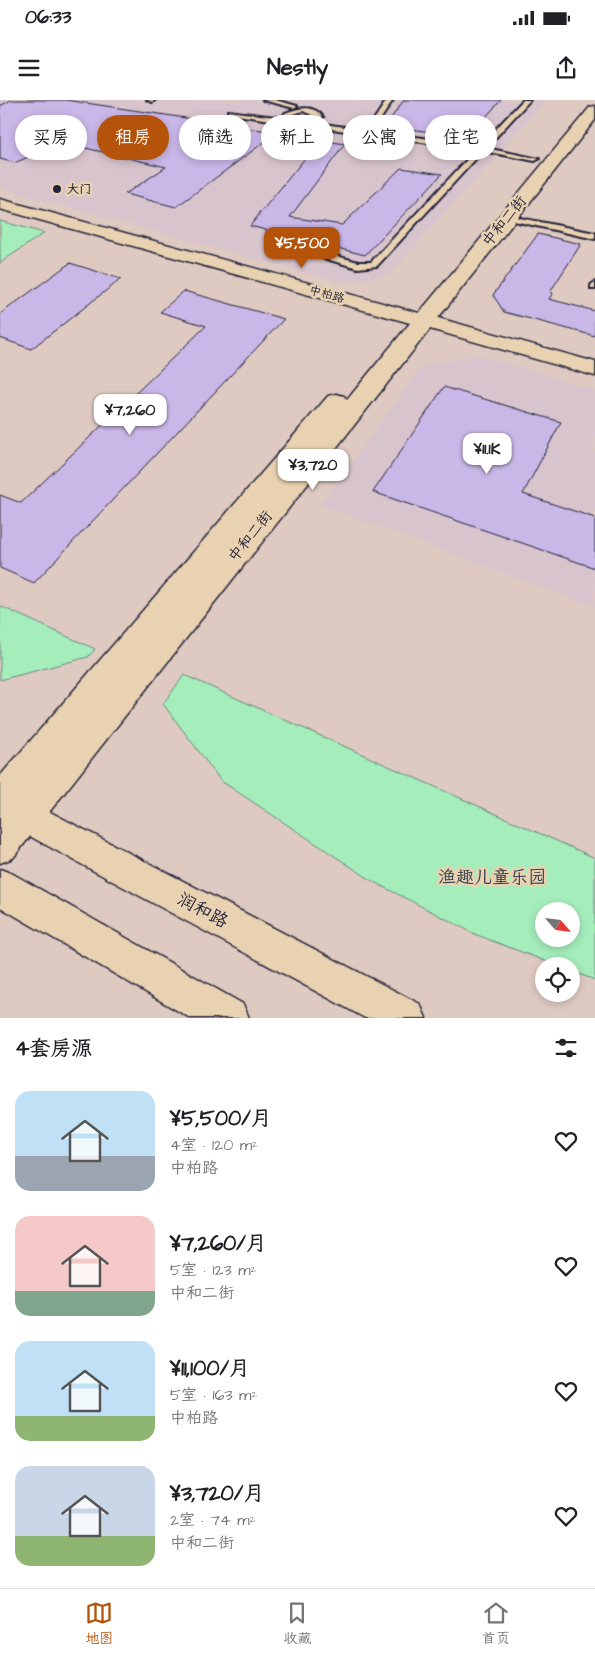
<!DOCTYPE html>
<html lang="zh">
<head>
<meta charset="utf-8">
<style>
  :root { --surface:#fff; --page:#f6f6f6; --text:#202124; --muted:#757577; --line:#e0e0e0; --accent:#b45309 }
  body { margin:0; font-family:"Architects Daughter","LXGW WenKai TC",sans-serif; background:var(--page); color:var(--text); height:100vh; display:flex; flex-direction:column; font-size:19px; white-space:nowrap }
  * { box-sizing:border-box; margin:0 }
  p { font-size:16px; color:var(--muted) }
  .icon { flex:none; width:28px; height:28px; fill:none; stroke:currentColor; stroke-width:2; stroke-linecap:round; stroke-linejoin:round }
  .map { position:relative; height:918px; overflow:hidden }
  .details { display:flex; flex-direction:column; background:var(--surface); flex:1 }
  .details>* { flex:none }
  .hud { position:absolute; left:15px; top:15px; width:565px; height:45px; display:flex; gap:10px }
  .needle { width:32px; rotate:118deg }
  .buttons { position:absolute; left:535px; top:802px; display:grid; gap:10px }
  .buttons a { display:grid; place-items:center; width:45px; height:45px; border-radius:50%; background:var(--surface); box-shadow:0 2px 8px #0003; font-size:25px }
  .price { position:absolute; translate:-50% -42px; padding:0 11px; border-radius:10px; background:#fff; color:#222; font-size:16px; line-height:32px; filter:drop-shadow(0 1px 2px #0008) }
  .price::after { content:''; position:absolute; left:50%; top:30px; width:15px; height:11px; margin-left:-8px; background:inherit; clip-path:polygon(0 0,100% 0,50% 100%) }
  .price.current { background:var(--accent); color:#fff }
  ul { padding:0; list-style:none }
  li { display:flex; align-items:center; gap:15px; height:125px; padding:0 15px }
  li span { display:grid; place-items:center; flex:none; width:140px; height:100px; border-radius:15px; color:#555 }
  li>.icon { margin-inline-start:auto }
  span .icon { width:60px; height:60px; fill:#fffc; stroke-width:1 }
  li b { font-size:21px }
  h2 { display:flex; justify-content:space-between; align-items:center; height:60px; padding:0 15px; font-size:21px }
  .tag { padding:0 18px; border-radius:22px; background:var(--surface); box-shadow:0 2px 8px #0003; font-size:18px; line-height:45px }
  .tag.current { background:var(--accent); color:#fff }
  .status { display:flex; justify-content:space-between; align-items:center; height:35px; padding:0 25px; background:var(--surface); direction:ltr }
  .status svg { height:14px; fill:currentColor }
  header { display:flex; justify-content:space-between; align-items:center; height:65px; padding:0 15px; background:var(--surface); font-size:22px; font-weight:700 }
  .dock { display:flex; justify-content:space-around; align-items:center; height:70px; border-top:1px solid var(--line); background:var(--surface); font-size:14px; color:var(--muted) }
  .dock a { display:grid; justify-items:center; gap:2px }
  .dock .current { color:var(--accent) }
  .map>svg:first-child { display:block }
  .built { fill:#d8c4cd }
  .green { fill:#a5edbb; stroke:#64887b; fill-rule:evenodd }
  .building { fill:#c9b7e8; stroke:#22223b }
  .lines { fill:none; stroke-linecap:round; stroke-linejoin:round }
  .lane-casing { stroke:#22223b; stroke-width:4 }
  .secondary-casing { stroke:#22223b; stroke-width:3 }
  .primary-casing { stroke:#22223b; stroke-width:3 }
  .lane { fill:#e9d2b1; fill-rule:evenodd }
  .secondary { fill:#e9d2b1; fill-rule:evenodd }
  .primary { fill:#e9d2b1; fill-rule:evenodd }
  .poi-dot { fill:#22223b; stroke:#e9d2b1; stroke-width:2 }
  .labels { text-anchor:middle; stroke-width:5; stroke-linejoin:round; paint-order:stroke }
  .far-poi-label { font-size:12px; font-weight:bold; fill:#22223b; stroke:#e9d2b1; text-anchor:start }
  .far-street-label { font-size:12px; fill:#22223b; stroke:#e9d2b1 }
  .street-label { font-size:15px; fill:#22223b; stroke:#e9d2b1 }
  .near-park-label { font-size:18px; fill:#36404e; stroke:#e9d2b1 }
  .near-street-label { font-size:18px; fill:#22223b; stroke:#e9d2b1 }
</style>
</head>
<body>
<div class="status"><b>06:33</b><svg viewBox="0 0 49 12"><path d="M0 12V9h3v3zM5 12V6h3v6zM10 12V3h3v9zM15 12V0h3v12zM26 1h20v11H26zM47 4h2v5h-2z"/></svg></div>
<header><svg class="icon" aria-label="menu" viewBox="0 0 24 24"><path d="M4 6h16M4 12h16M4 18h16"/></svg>Nestly<svg class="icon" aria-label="share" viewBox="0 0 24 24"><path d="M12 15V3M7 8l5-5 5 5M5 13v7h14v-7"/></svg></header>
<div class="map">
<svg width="595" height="918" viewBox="0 0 595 918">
  <rect width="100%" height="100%" fill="#dfcac2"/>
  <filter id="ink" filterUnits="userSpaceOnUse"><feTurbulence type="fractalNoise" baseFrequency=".02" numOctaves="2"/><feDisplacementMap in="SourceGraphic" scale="10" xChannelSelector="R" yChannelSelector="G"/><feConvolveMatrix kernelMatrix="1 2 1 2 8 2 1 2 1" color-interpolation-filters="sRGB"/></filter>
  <g filter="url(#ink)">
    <path class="built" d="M0,0h547l-158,175 -46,8 -343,-95z
      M477,255l118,35v217l-275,-102 102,-139z"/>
    <path class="green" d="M0,121l44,12 -44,30z
      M0,506l95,43 -7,8 -88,23z
      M184,575l411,183v122l-24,-9v-5h-13l-81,-31 -103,-53 -153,-101 -58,-77zM571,811v28h-27v-28z"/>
    <path class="building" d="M11,0h55l133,20 -4,2 83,10 -102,75 -51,-13 41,-27 -106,-25 -45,21 -15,-4v-53z
      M404,0h97l-34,38 -81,-13z
      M320,40l25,4 -55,73 52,8 59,-57 41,6 -77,81 -115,-29 8,-10 1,-4h2z
      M538,134l43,10 -31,48 3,1 -4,6 46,12v25l-91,-24 -11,-17z
      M70,163l51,16 -90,70 -31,-11v-24z
      M184,191l100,28 -250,264 -34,-15v-73l21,8 185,-177 -46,-14z
      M444,287l117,35 -38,72 72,24v50l-222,-76z"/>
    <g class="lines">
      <g class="lane-casing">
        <path id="lane" d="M147,0h8l-3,2z
          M263,0h12l22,6 -3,2z
          M387,0h6l-20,31 107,15 43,-46h7l-44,48 53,11 -4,2 -52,-10 -106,115 -19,2 -82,-23v-4l3,-1 79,22h13l105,-112 -246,-36 -2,-1v-2l55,7 2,-5c13,-5 29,-9 38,4l-7,6 51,7zM303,11l13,6 -11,4 -15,-4v-2z
          M505,115l90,18v6l-90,-20z
          M595,182v7h-4v-4z"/>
      </g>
      <g class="secondary-casing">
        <path id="secondary" d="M595,6v14l-157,198 157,44v14l-165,-47 -417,529 -13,5v-44l3,-3 -3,1v-41l328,-380 8,-2 8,2 3,4 63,-77 -410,-114v-10l419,114 171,-206z"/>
      </g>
      <g class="primary-casing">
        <path id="primary" d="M0,686l420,218 6,14h-61l-365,-198z
          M0,769l13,5 230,130 6,14h-59l-190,-111z"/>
      </g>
      <use href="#lane" class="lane"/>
      <use href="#secondary" class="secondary"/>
      <use href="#primary" class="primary"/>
    </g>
  </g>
  <circle class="poi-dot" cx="57" cy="89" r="5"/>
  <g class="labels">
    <g class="far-poi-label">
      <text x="67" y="93">大门</text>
    </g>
    <g class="far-street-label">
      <text transform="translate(327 194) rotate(15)" y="4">中柏路</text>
    </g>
    <g class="street-label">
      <text transform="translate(504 121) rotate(-51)" y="5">中和二街</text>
      <text transform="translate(250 436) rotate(-51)" y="5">中和二街</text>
    </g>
    <g class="near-park-label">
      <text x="492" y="783">渔趣儿童乐园</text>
    </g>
    <g class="near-street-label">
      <text transform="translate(203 810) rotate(28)" y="6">润和路</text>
    </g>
  </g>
</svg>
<div class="buttons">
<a><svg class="needle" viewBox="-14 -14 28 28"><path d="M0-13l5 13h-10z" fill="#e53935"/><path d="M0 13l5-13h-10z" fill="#757577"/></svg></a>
<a><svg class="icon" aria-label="locate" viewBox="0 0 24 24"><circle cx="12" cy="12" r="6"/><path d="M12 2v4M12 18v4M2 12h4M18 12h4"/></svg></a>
</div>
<b class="price current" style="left:302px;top:169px">¥5,500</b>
<b class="price" style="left:130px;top:336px">¥7,260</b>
<b class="price" style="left:487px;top:375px">¥11.1K</b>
<b class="price" style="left:313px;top:391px">¥3,720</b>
<div class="hud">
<a class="tag">买房</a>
<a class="tag current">租房</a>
<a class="tag">筛选</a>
<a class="tag">新上</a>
<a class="tag">公寓</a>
<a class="tag">住宅</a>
</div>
</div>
<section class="details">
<h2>4套房源<svg class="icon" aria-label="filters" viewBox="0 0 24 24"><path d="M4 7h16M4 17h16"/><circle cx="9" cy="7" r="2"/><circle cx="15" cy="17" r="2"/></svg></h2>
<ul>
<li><span style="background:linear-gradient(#bfe0f5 65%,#9aa5b1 0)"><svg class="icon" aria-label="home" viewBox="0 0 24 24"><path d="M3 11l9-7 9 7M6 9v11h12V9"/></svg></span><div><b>¥5,500/月</b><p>4室 · 120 m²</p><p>中柏路</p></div><svg class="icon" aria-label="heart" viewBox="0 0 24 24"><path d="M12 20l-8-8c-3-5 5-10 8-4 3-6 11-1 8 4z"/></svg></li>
<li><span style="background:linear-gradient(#f6c9c9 75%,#7fa58c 0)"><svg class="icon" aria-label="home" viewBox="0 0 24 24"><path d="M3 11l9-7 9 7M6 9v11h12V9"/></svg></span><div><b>¥7,260/月</b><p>5室 · 123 m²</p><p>中和二街</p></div><svg class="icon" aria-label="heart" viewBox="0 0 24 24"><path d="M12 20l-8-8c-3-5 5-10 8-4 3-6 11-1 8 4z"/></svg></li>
<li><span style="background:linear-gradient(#bfe0f5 75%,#8fb573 0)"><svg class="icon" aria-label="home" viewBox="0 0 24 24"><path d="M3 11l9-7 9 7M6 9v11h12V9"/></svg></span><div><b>¥11,100/月</b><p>5室 · 163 m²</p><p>中柏路</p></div><svg class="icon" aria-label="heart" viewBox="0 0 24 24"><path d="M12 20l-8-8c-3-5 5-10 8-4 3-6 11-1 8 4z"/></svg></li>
<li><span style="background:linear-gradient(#c9d6e8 70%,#8fb573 0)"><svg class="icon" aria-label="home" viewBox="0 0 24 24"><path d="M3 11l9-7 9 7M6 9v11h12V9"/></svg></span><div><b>¥3,720/月</b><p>2室 · 74 m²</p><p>中和二街</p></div><svg class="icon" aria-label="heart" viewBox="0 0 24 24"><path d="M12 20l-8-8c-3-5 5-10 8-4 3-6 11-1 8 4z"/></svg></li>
</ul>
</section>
<nav class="dock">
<a class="current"><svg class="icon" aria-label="map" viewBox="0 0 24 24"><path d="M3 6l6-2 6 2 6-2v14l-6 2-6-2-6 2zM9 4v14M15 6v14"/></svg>地图</a>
<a><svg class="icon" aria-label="saved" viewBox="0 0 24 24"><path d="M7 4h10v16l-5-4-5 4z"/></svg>收藏</a>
<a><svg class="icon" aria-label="home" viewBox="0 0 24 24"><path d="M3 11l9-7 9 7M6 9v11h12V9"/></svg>首页</a>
</nav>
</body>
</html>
